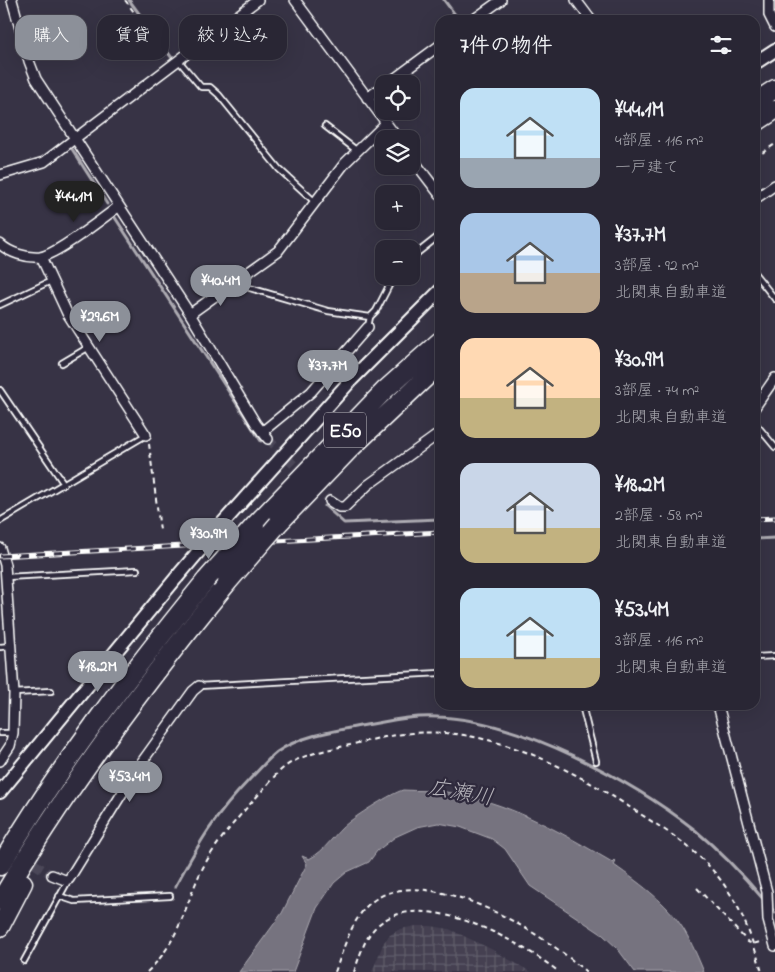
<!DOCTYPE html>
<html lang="ja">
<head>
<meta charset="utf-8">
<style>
  :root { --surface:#292634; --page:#353240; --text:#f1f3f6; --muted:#a5a5ac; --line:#45434f; --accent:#8c9099 }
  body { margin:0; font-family:"Indie Flower","Klee One",sans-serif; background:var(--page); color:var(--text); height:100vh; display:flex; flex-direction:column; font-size:19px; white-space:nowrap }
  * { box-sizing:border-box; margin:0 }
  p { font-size:16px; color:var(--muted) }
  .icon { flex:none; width:28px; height:28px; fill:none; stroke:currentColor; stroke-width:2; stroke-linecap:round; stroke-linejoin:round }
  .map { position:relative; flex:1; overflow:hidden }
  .details { position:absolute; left:435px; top:15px; width:325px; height:695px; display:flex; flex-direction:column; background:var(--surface); border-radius:15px; box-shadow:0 5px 20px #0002,0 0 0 1px var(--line) }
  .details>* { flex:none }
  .top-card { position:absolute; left:15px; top:15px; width:345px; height:45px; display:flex; gap:10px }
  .buttons { position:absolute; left:375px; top:75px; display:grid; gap:10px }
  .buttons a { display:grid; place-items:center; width:45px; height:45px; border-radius:10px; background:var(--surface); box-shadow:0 5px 20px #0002,0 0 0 1px var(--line); font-size:25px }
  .price { position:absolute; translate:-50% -42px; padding:0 11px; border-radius:18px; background:var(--accent); color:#fff; font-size:16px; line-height:32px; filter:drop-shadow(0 1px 2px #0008) }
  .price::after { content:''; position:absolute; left:50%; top:30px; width:15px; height:11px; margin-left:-8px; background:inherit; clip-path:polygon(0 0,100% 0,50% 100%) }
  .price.selected { background:#222; color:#fff }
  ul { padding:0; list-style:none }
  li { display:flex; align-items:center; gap:15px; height:125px; padding:0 25px }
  li span { display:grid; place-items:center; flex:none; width:140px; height:100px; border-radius:15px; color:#555 }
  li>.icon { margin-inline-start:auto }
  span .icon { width:60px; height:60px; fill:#fffc; stroke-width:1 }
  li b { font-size:21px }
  h2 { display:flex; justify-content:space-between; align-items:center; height:60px; padding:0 25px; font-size:21px }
  .chip { padding:0 18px; border-radius:15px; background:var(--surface); box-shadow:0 5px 20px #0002,0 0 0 1px var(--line); font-size:18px; line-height:45px }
  .chip.selected { background:var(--accent); color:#fff }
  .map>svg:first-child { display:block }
  .industrial { fill:url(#industrial-grid) }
  .water { fill:#76737f; stroke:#adabb2 }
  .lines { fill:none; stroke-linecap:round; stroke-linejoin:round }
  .stream { stroke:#adabb2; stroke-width:3 }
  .street-tunnel { stroke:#4b4758; stroke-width:9; stroke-dasharray:9 4.5; stroke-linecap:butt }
  .lane-casing { stroke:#fff; stroke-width:8 }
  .street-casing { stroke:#fff; stroke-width:12 }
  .secondary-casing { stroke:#fff; stroke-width:16 }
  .highway-casing { stroke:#fff; stroke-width:21 }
  .path { stroke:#fff; stroke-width:2; stroke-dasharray:5 4; stroke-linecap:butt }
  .lane { stroke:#2f2a3d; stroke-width:4.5 }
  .street { stroke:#2f2a3d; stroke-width:9 }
  .secondary { stroke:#2f2a3d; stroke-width:12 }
  .highway { stroke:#2f2a3d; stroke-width:18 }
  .rail-casing { stroke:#fff; stroke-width:5 }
  .rail { stroke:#2f2a3d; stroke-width:3; stroke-dasharray:9; stroke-linecap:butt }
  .secondary-bridge-casing { stroke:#fff; stroke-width:16; stroke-linecap:butt }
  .highway-bridge-casing { stroke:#fff; stroke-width:21; stroke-linecap:butt }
  .secondary-bridge { stroke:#2f2a3d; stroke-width:12 }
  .highway-bridge { stroke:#2f2a3d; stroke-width:18 }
  .labels { text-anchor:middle; stroke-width:4.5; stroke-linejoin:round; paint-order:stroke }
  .shield { fill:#2f2a3d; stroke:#c1bfc5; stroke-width:1 }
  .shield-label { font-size:20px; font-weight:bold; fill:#fff }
  .water-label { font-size:22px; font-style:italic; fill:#b4b2b9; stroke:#2f2a3d }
</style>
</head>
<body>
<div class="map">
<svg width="775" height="972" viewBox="0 0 775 972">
  <defs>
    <pattern id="industrial-grid" width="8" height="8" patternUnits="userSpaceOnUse" patternTransform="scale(1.25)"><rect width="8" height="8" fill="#444051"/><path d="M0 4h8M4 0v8" fill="none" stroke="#605d6b"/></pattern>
  </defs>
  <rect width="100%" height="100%" fill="#373345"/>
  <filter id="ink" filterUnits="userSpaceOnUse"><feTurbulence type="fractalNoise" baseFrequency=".02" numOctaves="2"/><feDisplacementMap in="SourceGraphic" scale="10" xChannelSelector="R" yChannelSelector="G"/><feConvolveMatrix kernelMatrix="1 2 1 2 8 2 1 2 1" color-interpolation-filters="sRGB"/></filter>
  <g filter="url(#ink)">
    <path class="industrial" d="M416,926h15l18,3 42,20 40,23h-159l12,-30 6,-7 10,-6z"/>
    <path class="water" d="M403,790c14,1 29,0 43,2 61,9 113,39 166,70l2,-2 2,2 -2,3c28,20 58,41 74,72 6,11 11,23 16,35h-69l-18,-24 -14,-13 -73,-49 -25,-37 -13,-10 -32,-12 -22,-4 -21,4 -22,10 -18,14 -8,11 -22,10 -13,11 -17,25 -24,64h-54l43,-59 25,-49 -5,-8 7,3c17,-8 25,-26 40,-37 10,-8 43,-29 54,-32z"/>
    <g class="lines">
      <path class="stream" d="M129,0l43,58
        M444,0l15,20
        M72,149l35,55
        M114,216l147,225
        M325,506l19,17 96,-4
        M755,539l20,-1
        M175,887c24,-44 40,-72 75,-108 9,-9 17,-19 27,-27 23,-16 56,-21 83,-26 25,-4 52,-11 78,-9 82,3 193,63 257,113 25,21 48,45 69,70
        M770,906l5,7"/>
      <path class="street-tunnel" d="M268,439l62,62
        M23,857l29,18"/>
      <g class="lane-casing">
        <path id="lane" d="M179,61l22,26h9l9,8 60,74 36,33
          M325,126l31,24
          M411,258l29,-23
          M755,274l20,25
          M239,281l4,5 85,25 42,6 -2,10
          M0,305l51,-24
          M370,317l6,-6 18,-35
          M62,363l27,-16
          M0,390l64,94
          M438,417l2,3
          M755,423l20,24
          M0,521l146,-86
          M6,577l131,-7
          M0,647l10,-1
          M755,657l20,-1
          M199,686l241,-13
          M14,693l37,-2
          M582,705l14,56
          M0,733h13
          M59,896l15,5 96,-5
          M24,961l44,-80"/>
      </g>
      <g class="street-casing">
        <path id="street" d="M12,0l17,61 7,18 154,235 66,110 12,15
          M295,0l103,139
          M576,0l15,20
          M769,0v15l6,12
          M473,20l28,-20
          M387,84l53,-39
          M367,98l17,-12
          M411,157l29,38
          M0,175l44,-13 214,-162
          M755,199l20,-14
          M0,244c10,9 26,14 40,13 16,-2 63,-39 78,-50
          M41,257l26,56 79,122
          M190,314l88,-63 67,-88 41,-40
          M755,407l20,-29
          M262,432l49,-40 57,-65
          M330,501l9,6h6l23,-22 72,-52
          M0,548l5,17 9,128 -1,40 -3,13 -10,15
          M718,705l49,187 1,28 7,26
          M52,875l13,5 4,-1 70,-113 54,-75 6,-5"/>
      </g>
      <g class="secondary-casing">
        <path id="secondary" d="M755,63l20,-13
          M221,525l131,-146 88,-88
          M0,792l177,-215"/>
      </g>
      <g class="highway-casing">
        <path id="highway" d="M755,102l20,-13
          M755,123l20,-13
          M278,524l72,-75 90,-85
          M255,525l130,-135 55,-49
          M0,866c60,-101 132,-195 206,-286
          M0,901c66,-113 144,-217 227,-318
          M0,927l23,-44"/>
      </g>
      <path class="path" d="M125,0l42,57
        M755,158l20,-14
        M149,444l11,86
        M697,888l51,54 5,2 10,-3
        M147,972c27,-25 35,-54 48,-87 14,-36 40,-64 65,-92 8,-9 16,-20 26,-27 17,-12 44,-17 64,-21 20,-5 41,-10 62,-12 80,-6 157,34 222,77 25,16 53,33 74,55 31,34 41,64 54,107
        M335,972c8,-22 15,-47 31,-65 51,-53 178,26 220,65
        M354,972c6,-16 10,-35 24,-47 44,-39 143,17 181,47"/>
      <use href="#lane" class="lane"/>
      <use href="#street" class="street"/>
      <use href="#secondary" class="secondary"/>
      <use href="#highway" class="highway"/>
      <g class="rail-casing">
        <path id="rail" d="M755,519l20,-1
          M0,556l440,-24"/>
      </g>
      <use href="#rail" class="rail"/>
      <g class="secondary-bridge-casing">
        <path id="secondary-bridge" d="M177,577l44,-52"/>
      </g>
      <g class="highway-bridge-casing">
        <path id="highway-bridge" d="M206,580l49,-55
          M227,583l51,-59"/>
      </g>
      <use href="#secondary-bridge" class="secondary-bridge"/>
      <use href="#highway-bridge" class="highway-bridge"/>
    </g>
  </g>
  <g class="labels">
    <rect class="shield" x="324" y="412.5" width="42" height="35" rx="4"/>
    <g class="shield-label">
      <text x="345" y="437">E50</text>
    </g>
    <g class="water-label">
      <text transform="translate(461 791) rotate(10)" y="8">広瀬川</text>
    </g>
  </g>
</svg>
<div class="buttons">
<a><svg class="icon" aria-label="locate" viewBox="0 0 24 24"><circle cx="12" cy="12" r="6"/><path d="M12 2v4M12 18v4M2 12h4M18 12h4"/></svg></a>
<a><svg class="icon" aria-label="layers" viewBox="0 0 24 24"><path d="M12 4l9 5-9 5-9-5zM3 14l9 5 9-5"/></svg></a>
<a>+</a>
<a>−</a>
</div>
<b class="price selected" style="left:74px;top:223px">¥44.1M</b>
<b class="price" style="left:221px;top:307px">¥40.4M</b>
<b class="price" style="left:100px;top:343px">¥29.6M</b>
<b class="price" style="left:328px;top:392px">¥37.7M</b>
<b class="price" style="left:209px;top:560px">¥30.9M</b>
<b class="price" style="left:98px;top:693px">¥18.2M</b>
<b class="price" style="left:130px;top:803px">¥53.4M</b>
<div class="top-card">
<a class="chip selected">購入</a>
<a class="chip">賃貸</a>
<a class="chip">絞り込み</a>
</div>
<section class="details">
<h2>7件の物件<svg class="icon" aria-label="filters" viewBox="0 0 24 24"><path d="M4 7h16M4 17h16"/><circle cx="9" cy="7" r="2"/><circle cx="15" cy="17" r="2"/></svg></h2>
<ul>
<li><span style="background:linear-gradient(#bfe0f5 70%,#9aa5b1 0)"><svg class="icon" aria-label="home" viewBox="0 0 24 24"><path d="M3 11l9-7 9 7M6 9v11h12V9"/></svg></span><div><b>¥44.1M</b><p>4部屋 · 116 m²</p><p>一戸建て</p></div></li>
<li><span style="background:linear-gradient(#a9c7e8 60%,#b9a48a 0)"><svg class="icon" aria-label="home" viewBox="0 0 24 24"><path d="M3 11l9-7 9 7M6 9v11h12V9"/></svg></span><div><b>¥37.7M</b><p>3部屋 · 92 m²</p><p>北関東自動車道</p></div></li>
<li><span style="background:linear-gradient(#ffd9b3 60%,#c2b280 0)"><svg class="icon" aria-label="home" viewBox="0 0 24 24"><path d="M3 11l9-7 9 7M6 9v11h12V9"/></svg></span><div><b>¥30.9M</b><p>3部屋 · 74 m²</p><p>北関東自動車道</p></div></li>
<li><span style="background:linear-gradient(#c9d6e8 65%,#c2b280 0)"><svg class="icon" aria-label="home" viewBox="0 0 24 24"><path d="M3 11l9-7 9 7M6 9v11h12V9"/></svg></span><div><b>¥18.2M</b><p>2部屋 · 58 m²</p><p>北関東自動車道</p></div></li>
<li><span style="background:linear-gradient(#bfe0f5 70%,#c2b280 0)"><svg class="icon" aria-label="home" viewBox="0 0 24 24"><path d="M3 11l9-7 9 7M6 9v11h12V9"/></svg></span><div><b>¥53.4M</b><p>3部屋 · 116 m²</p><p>北関東自動車道</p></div></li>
</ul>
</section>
</div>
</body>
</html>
